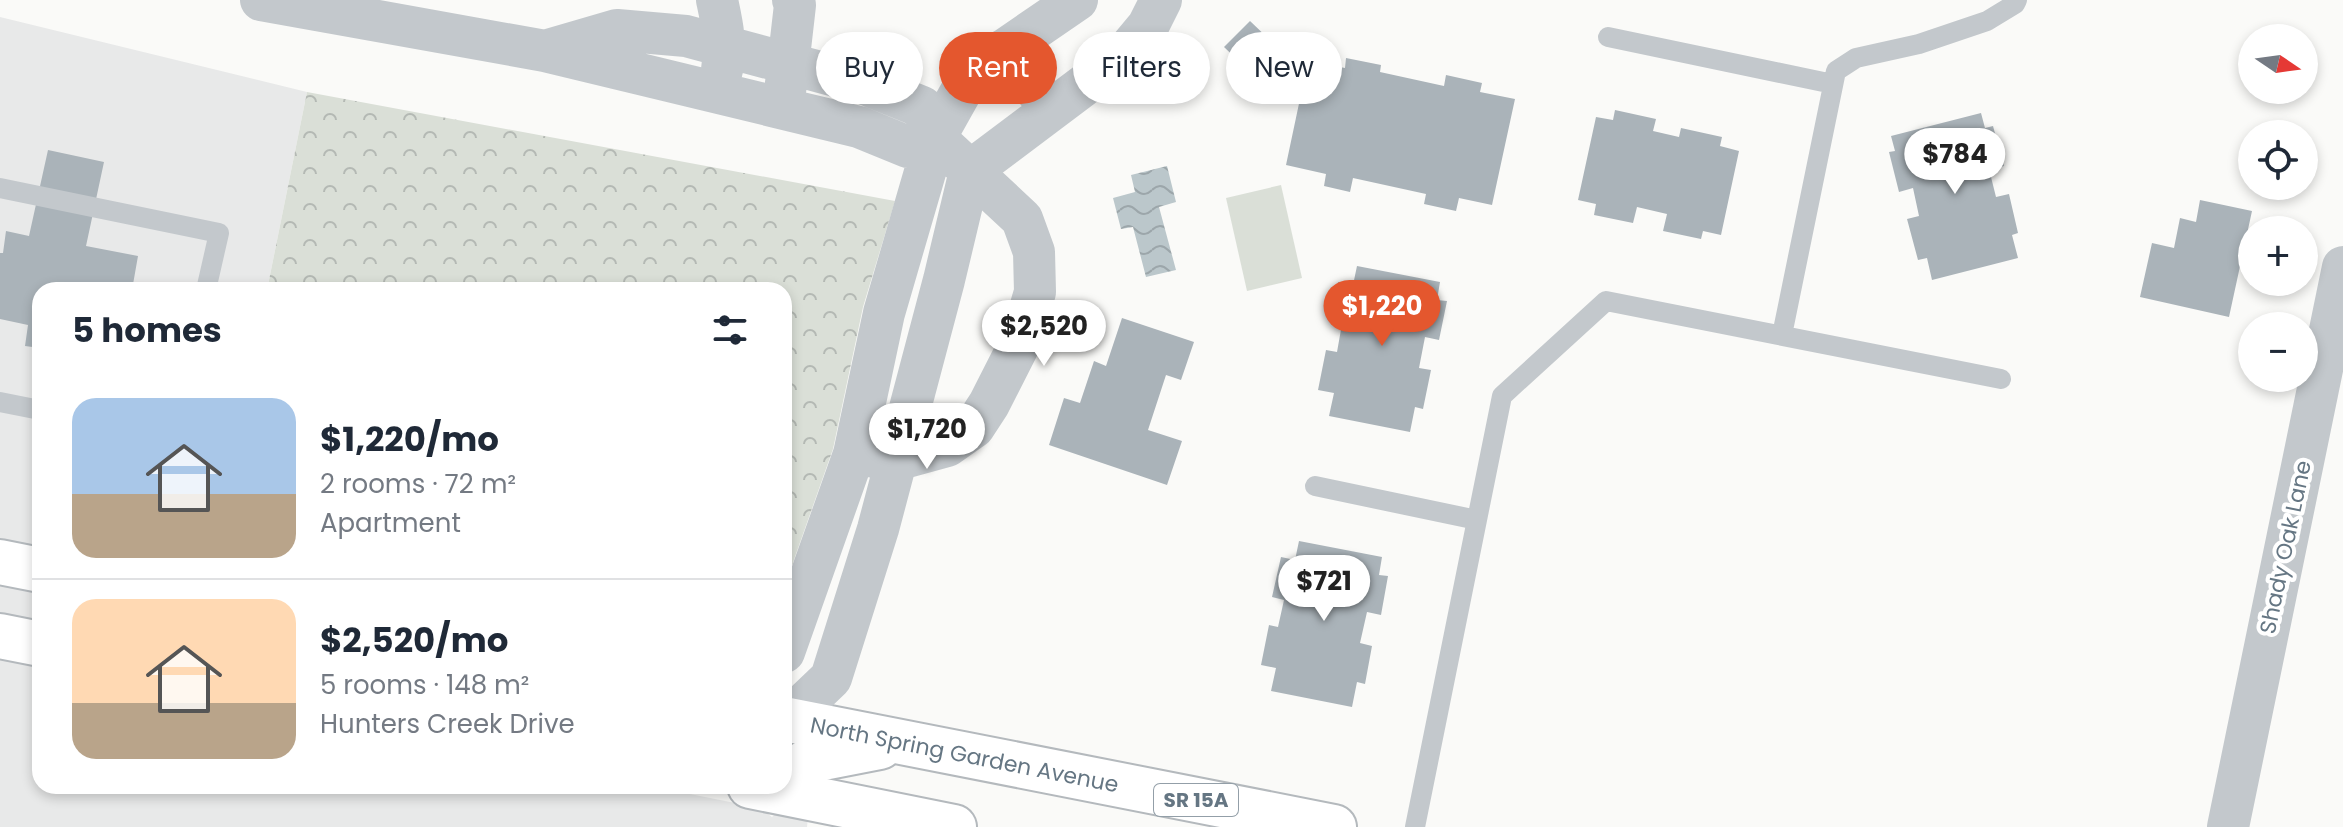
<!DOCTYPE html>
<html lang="en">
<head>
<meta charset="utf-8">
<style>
  :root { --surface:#fff; --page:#f2f2f3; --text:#1f2937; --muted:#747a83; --line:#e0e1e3; --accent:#e4572e }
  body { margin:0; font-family:Poppins,sans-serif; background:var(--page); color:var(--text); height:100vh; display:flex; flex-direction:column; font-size:30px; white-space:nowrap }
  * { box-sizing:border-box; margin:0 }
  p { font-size:26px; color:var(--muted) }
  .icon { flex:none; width:44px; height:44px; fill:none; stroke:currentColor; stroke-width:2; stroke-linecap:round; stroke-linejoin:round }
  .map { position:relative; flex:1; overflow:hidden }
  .sheet { position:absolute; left:32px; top:282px; width:760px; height:512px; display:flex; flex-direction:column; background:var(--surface); border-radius:24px; box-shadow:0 4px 12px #0003 }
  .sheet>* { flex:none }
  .hud { position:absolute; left:816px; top:32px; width:760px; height:72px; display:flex; gap:16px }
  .needle { width:52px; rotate:103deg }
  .fabs { position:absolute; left:2238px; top:24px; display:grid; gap:16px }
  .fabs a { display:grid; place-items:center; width:80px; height:80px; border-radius:50%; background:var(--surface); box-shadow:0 4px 12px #0003; font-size:40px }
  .price { position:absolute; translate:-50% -68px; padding:0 18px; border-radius:28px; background:#fff; color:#222; font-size:26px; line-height:52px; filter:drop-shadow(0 2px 4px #0008) }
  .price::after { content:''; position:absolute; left:50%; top:48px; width:24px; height:18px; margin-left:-12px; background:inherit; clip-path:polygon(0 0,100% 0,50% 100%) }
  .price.selected { background:var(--accent); color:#fff }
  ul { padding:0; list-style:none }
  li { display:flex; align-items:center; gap:24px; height:200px; padding:0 40px }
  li+li { border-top:2px solid var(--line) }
  li span { display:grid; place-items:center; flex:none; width:224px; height:160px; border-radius:24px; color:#555 }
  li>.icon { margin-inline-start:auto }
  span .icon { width:96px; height:96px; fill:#fffc; stroke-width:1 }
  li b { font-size:34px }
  h2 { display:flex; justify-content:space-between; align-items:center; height:96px; padding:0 40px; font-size:34px }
  .pill { padding:0 28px; border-radius:36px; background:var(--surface); box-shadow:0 4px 12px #0003; font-size:28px; line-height:72px }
  .pill.selected { background:var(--accent); color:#fff }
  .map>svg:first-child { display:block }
  .built { fill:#e8e9e9 }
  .forest { fill:url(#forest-crowns) }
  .green { fill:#dadfd7 }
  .water { fill:url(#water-waves) }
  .building { fill:#aab3b9 }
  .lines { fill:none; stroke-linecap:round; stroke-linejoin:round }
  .trunk-casing { stroke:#b4b9bd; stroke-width:48 }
  .service { stroke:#c3c8cc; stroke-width:20 }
  .minor { stroke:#c3c8cc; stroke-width:42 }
  .trunk { stroke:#fff; stroke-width:44 }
  .labels { text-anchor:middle; stroke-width:8; stroke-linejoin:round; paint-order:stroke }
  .shield { fill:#fff; stroke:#939fa8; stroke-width:2 }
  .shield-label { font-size:20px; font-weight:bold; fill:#657683 }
  .street-label { font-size:22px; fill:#657683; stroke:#fff }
</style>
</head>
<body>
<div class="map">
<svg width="2343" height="827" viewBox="0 0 2343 827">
  <defs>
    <pattern id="forest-crowns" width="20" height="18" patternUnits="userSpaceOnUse" patternTransform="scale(2)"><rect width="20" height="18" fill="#dadfd7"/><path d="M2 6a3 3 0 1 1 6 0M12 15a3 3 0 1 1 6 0" fill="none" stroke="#b4b9b4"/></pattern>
    <pattern id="water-waves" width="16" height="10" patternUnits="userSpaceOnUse" patternTransform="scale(2)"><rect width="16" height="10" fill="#bbc7cb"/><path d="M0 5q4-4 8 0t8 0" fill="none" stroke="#9ca6aa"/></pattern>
  </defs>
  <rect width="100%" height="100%" fill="#fafaf8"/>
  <path class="built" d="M0,17l307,75 -40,198h-227v261l-40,-8z
    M0,581l40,8v36l-40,-8z
    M0,656l40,8v122h607l2,5 16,-2 95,19 12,9 6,-6 30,6 -1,10h-807z"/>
  <path class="forest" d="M307,92l588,109 -32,106 -30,142 -49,139v-298h-517z"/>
  <path class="green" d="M1281,185l21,93 -55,13 -21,-93z"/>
  <path class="water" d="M1167,166l9,36 -17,5 17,63 -30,7 -13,-50 -12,2 -8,-31 22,-6 -4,-17z"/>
  <path class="building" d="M1250,21l25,24 -26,26 -25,-24z
    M1346,58l35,7 -1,7 64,14 2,-11 36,8 -2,9 35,7 -23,106 -33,-7 -3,13 -32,-7 2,-10 -73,-16 -3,14 -26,-6 2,-12 -40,-9 22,-104 37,7z
    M1615,110l41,9 -3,12 26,6 2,-9 41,9 -2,9 19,5 -18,84 -18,-4 -2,8 -38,-8 4,-17 -30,-7 -4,16 -39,-8 2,-11 -18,-4 18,-83 17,3z
    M1981,113l4,15 8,-2 11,40 -15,3 7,28 13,-3 9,39 -6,2 6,23 -86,22 -5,-22 -9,2 -11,-41 12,-3 -6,-28 -14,4 -10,-40 6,-1 -4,-15z
    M48,150l56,12 -18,84 52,10 -6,34h-92v58l-15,-2 3,-21 -28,-6v-66h3l3,-22 23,5z
    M2200,200l52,11 -23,106 -89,-20 12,-54 22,5 6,-30 16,4z
    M1357,266l83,16 -3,18 10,1 -8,39 -14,-3 -6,31 12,2 -8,39 -8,-2 -5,25 -81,-16 5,-23 -16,-3 8,-40 11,2 5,-28 -12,-2 8,-40 15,3z
    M1122,318l72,24 -13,38 -15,-5 -18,55 34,11 -15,44 -118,-40 15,-47 16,5 14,-42 12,5z
    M1299,541l83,16 -3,18 9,1 -7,39 -14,-3 -7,31 12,3 -7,38 -8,-2 -5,25 -81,-16 5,-23 -15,-3 8,-40 9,2 6,-27 -12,-3 9,-40 14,3z"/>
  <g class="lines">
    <g class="trunk-casing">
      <g id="trunk">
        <path d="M0,562l40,8"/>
        <path d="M0,636l40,8"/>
        <path id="s1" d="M784,719l550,108"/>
        <path d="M784,776l24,-15 72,-14"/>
        <path d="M750,786l204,41"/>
      </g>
    </g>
    <path class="service" d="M1608,37l225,47
      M0,188l219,45 -13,57
      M1782,335l54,-264 20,-13 63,-14 68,-23 28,-17 2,-4
      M0,402l40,8
      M1315,486l162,34
      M1415,827l87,-431 104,-95 395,78"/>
    <path class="minor" d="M261,0l284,51 314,76 49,20 27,-9
      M717,0c6,28 9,40 5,70
      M1005,49l46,61
      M545,51l72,-21 69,6 179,48 57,23 13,31 87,81 12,33 1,40 -15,51 -31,61 -15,23 -27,19 -51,14 -42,-6
      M785,92l10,-87 -2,-5
      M784,652l70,-198 30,-141 51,-175 37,-66 105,-72
      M787,720l44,-42 47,-149 66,-249 26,-109 153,-115 25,-30 13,-26
      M2228,827l115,-560"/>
    <use href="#trunk" class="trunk"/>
  </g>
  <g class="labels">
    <rect class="shield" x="1154" y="784" width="84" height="32" rx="6"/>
    <g class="shield-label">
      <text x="1196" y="807">SR 15A</text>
    </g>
    <g class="street-label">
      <text transform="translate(2285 547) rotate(-78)" y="8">Shady Oak Lane</text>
      <text dy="8" stroke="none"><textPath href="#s1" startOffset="184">North Spring Garden Avenue</textPath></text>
    </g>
  </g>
</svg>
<div class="fabs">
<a><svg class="needle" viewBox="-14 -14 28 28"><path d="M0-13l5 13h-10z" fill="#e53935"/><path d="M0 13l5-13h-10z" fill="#747a83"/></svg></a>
<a><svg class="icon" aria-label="locate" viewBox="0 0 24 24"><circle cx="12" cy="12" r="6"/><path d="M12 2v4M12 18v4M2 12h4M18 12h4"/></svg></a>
<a>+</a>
<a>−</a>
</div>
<b class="price" style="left:1955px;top:196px">$784</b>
<b class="price selected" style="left:1382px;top:348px">$1,220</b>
<b class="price" style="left:1044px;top:368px">$2,520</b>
<b class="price" style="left:927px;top:471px">$1,720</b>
<b class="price" style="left:1324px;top:623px">$721</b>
<div class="hud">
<a class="pill">Buy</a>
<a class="pill selected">Rent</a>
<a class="pill">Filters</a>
<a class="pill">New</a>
</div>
<section class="sheet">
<h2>5 homes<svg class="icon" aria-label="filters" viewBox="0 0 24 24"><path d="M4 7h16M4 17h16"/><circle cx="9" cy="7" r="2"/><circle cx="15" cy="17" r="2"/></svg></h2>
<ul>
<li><span style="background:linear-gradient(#a9c7e8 60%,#b9a48a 0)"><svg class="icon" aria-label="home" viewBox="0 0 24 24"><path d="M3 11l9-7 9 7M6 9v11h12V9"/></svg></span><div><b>$1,220/mo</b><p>2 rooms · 72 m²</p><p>Apartment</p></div></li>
<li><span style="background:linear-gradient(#ffd9b3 65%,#b9a48a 0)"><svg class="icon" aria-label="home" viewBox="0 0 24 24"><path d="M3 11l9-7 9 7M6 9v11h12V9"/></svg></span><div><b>$2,520/mo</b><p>5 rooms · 148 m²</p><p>Hunters Creek Drive</p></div></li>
</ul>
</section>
</div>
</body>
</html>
